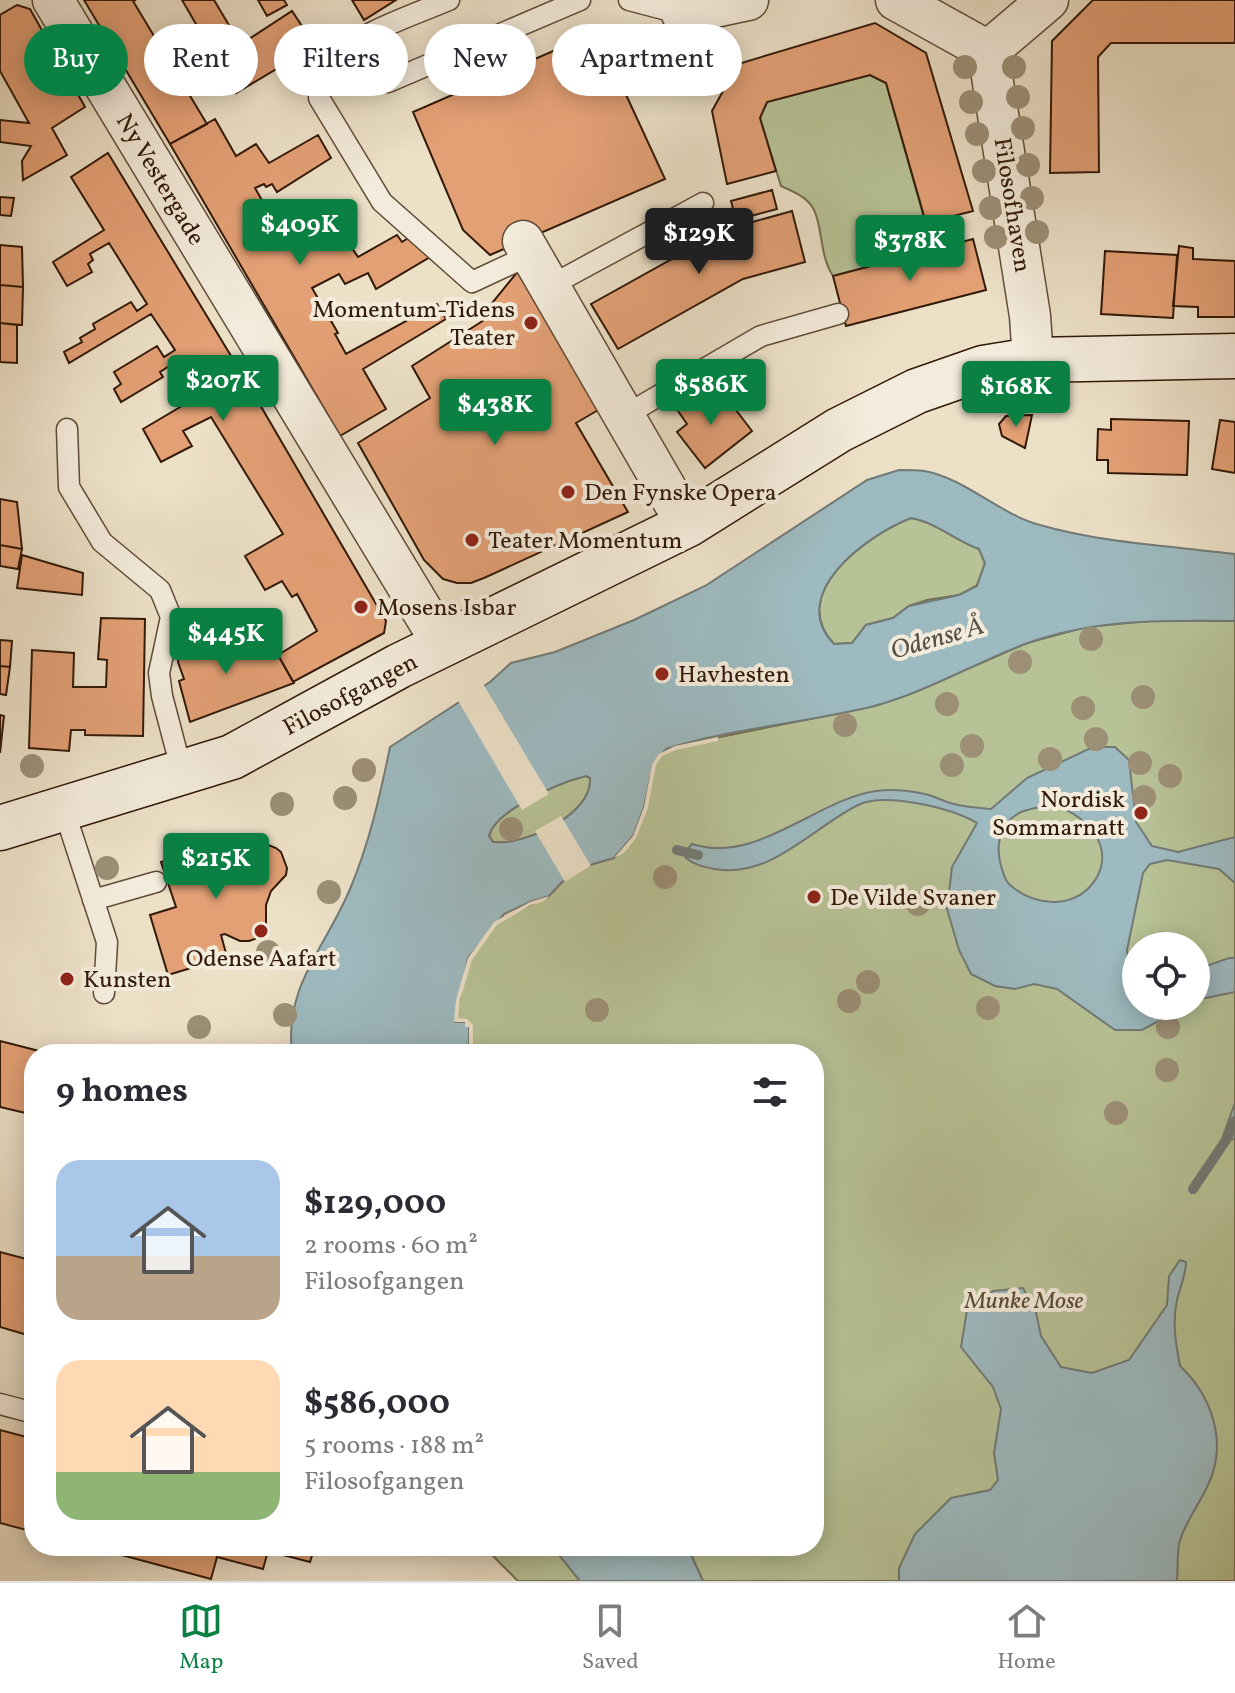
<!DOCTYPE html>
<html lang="en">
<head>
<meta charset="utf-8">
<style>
  :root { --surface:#fff; --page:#f7f7f7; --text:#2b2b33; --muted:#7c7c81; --line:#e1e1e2; --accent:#0b8043 }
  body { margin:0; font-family:Vollkorn,serif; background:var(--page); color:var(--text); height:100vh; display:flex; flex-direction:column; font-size:30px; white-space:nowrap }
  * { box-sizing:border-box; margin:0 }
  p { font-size:26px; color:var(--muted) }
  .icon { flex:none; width:44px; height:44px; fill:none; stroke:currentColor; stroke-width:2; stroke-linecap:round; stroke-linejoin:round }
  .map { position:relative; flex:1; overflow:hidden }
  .panel { position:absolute; left:24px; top:1044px; width:800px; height:512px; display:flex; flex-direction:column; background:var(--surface); border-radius:32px; box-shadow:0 4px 20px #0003 }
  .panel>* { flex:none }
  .banner { position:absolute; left:24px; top:24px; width:800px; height:72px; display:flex; gap:16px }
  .buttons { position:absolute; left:1122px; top:932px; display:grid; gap:16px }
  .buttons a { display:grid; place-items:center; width:88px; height:88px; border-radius:50%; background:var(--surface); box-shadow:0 4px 20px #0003; font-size:40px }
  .price { position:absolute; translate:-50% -68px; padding:0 18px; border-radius:8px; background:var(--accent); color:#fff; font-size:26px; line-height:52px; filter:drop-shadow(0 2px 4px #0008) }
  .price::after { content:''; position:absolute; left:50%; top:48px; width:24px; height:18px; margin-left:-12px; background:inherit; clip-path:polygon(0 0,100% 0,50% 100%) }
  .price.current { background:#222; color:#fff }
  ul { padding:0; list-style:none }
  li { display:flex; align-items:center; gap:24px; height:200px; padding:0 32px }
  li span { display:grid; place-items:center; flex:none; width:224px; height:160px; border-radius:24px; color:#555 }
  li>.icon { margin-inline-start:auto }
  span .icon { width:96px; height:96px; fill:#fffc; stroke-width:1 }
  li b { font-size:34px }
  h2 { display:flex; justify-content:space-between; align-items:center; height:96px; padding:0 32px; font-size:34px }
  .tag { padding:0 28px; border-radius:36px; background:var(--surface); box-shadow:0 4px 20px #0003; font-size:28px; line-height:72px }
  .tag.current { background:var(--accent); color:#fff }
  .dock { display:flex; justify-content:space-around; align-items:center; height:112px; border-top:2px solid var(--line); background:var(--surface); font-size:22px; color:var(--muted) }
  .dock a { display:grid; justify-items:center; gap:4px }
  .dock .current { color:var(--accent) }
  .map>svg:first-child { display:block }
  .green { fill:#b7c296; stroke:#746e4f; stroke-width:2; fill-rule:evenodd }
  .water { fill:#9dbac0; stroke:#727a76; stroke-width:2; fill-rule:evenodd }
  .pier { fill:#ece0c7 }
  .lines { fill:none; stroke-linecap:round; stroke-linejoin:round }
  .stream { stroke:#727a76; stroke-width:10 }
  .building { fill:#e3a075; stroke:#321908; stroke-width:2 }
  .service-casing { stroke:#604b38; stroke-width:23 }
  .minor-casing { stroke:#604b38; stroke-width:43 }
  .secondary-casing { stroke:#321908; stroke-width:47 }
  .service { stroke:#f3ebdb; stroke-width:20 }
  .minor { stroke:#f3ebdb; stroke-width:40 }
  .secondary { stroke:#f3ebdb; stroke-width:44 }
  .tree { fill:#9c8f76 }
  .poi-dot { fill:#8f2418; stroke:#f3ebdb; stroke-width:3 }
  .labels { text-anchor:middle; stroke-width:8; stroke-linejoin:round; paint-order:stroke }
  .street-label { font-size:24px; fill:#321908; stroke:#f3ebdb }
  .poi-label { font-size:24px; fill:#321908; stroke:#f3ebdb; text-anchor:start }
  .park-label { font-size:24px; font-style:italic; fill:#5a4c33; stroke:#f3ebdb }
  .water-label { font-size:26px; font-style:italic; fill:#575148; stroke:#f3ebdb }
</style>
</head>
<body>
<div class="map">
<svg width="1235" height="1581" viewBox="0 0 1235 1581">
  <rect width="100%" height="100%" fill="#ece0c7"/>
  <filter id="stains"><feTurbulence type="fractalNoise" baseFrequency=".0025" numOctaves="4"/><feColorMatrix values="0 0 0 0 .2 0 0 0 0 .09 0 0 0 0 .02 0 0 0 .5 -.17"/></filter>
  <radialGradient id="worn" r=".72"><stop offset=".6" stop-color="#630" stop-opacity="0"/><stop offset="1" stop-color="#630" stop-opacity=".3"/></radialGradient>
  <path class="green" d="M870,75l16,8 47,167 -100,26c-14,-21 -10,-51 -20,-68 -6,-11 -21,-17 -32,-22l-21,-68 7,-16z
    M911,518c24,4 44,22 68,31l6,14 -8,22 -18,10 -32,5 -18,6 -16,12 -27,7 -14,18 -18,1c-48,-50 33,-109 77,-126z
    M1158,620l77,1v960h-532l-16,-35h127v-492h-340v-6l-20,-26 14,-64 26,-36 55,-26 13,-14 31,-18 21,-6 45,-104 16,-8 200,-40 40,-14 112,-49 59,-16zM1136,946h60v60h-60z
    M586,776l4,2c3,37 -66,68 -97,64l-4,-6c6,-26 72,-54 97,-60z
    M483,1546h69l28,35h-62z"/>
  <path class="water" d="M899,470c8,0 17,0 25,1 41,7 75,43 116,54 62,18 131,21 195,29v67c-70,-1 -143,-2 -210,23 -51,19 -98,48 -151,62 -68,17 -140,22 -208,43l-13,15 -9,43 -11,29 -19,22 -21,6 -31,18 -13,14 -19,6 -26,12 -36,44 -13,64h10l4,5v20l5,1v6h-182c-8,-69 33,-105 58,-165 19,-45 30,-93 40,-142l100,-65 21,-19 44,-11 79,-32 71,-34 162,-106zM911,518c24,4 44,22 68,31l6,14 -8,23 -18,9 -50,11 -16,12 -27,7 -14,18 -18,1c-48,-50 33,-109 77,-126zM586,776l4,2c3,37 -66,68 -97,64l-4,-6c6,-26 72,-54 97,-60z
    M1093,747h22l14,13 7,62 16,24 26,6 57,-15v46l-16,-14 -52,-9 -17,4 -7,9 -16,77 2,16 7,16v24h50l-44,24h-27l-58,-41 -23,-5 -19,5 -20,-3 -24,-12 -12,-24 -12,-41 5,-42 25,-44c-25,-15 -92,-31 -119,-18 -46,23 -88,74 -143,64 -11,-2 -21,-4 -29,-11l-1,-6 7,-8c65,21 123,-44 184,-53 15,-2 35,0 49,3 10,2 19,8 29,10 12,3 25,4 37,5l36,-31zM1051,805c30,6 63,37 47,70 -17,34 -61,34 -88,10 -5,-4 -6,-10 -8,-16 -7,-22 -4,-46 19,-57 9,-4 21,-5 30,-7z
    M1229,958h6v34l-39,8v-20l13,-15z
    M1235,1103v36l-11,1 -1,-4z
    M1180,1260l6,2c0,13 -6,25 -9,38 -5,21 -1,45 3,66 28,26 45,67 33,106 -7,25 -28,47 -34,72 -2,12 -1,25 -2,37h-278v-13l16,-34 36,-36 39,-8 8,-10 -4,-27 7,-44 -8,-22 -32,-40 6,-37 26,-19 30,-3 13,24 5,24 20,31 31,6 37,-13 38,-55 2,-29z
    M552,1546h135l16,35h-123z"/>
  <path class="pier" d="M482,682l67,112 -27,16 -65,-111z
    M718,737v4l-42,9 -14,6 -6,9 -8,43 -12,30 -12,15 -10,5 19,-22 11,-29 8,-43 7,-10 16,-8z
    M561,816l30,50 -26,16 -30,-51z
    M549,896l-6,6 -12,3 -34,20 -25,35 -12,40 -2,18 9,1 6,6v19l4,2 1,8h-4v-6h-5v-21h-4v-5h-11l2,-22 12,-42 26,-36 36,-20z"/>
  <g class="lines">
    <path class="stream" d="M677,850l21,5
      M1193,1189l33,-49 9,-19"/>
  </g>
  <path class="building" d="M84,0h52l-3,1 74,123 -37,20z
    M182,0h32l22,37 -7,5 3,8 60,-39 23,35 -79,47z
    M258,0h26l3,5 -20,11z
    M352,0h44l-32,20z
    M1093,0h142v43h-124l-13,14 1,115 -49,1 2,-132z
    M17,5l13,4 55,98 -33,21 15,27 -44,25 -1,-19 9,-15 -31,-4v-22l29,3 -29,-52v-56z
    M875,23l51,30 47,158 -47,12 -40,-140 -16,-8 -103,27 -7,16 16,53 -49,13 -15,-73 26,-47z
    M597,32l68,147 -175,76 -27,-25 -50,-118z
    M215,119l21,37 20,-12 13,19 49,-28 13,23 -54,34 -5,-8 -6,3 -2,-3 -9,4 25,44 17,-9 7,14 20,-11 10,17 11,-5 13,19 39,-22 5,7 8,-5 20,20 -54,32 -8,-16 -23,11 -6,-10 -27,14 26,45 -3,1 11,20 91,-50 9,15 -83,50 23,40 -46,27 -170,-292z
    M108,153l134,221 144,247 -2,12 -91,49 -15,-27 39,-24 -20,-37 -5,3 -10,-16 -17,9 -20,-34 38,-22 -72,-117 -28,14 9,15 -31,16 -18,-33 49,-29 -21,-35 -11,7 3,5 -42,25 -7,-13 7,-5 -7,-12 43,-26 7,11 11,-7 -24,-36 -82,49 -5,-11 18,-10 -2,-4 15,-9 -2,-5 38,-22 6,9 10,-7 -38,-61 -19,11 3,6 -5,4 4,8 -25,14 -14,-24 51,-32 -33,-53z
    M772,190l5,19 -41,11 -5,-19z
    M0,197l14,1 -3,18 -11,-1z
    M792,211l13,51 -62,17 -125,70 -27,-45 133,-74z
    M903,230l4,16 -15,4 -5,-16z
    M973,239l13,51 -140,36 -13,-50z
    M872,240l4,14 -15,4 -4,-14z
    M0,245l22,2 1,40 -23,-2z
    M1179,246l14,2v11l42,2v56h-37v-10l-25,-1z
    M1105,251l72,4 -4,63 -72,-4z
    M519,270l81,139 -24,14 52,89 -144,66 -13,5h-14l-14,-4 -19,-19 -66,-117 72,-45 -18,-32 80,-51 -4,-7z
    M0,285l23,2 -1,38 -22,-2z
    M0,323l17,2v38l-17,-1z
    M706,389l11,14 9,-6 26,34 -47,37 -28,-36 10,-8 -9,-13z
    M1032,415l-7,33 -23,-12 -3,-12 7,-8z
    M1111,419l78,2 -2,54 -79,-2v-13h-11l1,-31 13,1z
    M1220,420l15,2v51l-23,-4z
    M0,499l17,3 5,47 -22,-4z
    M0,545l22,4 -4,20 -18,-3z
    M22,555l61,18 -1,22 -65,-7z
    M101,618l44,1 -2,117 -58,-1v-5h-14l-2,21 -40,-3 3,-98 42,3 -1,34h33l1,-27 -9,-1z
    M214,633l18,13 4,13 38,-11 20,35 -104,39 -11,-41 5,-2 -6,-17 4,-18z
    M0,640l12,1 -2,26 -10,-1z
    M0,666l10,1 -4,28 -6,-1z
    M0,715l4,1 -4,37z
    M243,837l2,9 16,-4 15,6 5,4 6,16 -1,7 -15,16 -5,14v23l-11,11 -6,2h-9l-15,-7 -4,1 6,22 -59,18 -18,-60 26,-8 -15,-45 43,-11z
    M0,1041l51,13h-17v61l-34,-8z
    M0,1252l34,9v76l-34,-10z
    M0,1430l34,9v93l-34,-9z
    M88,1546h227l-5,16 -42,-11 -5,18 -46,-12 -6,22z"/>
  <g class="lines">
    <g class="service-casing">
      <path id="service" d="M449,0c-31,13 -102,37 -120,63 -8,10 -9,24 -10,35l63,104 90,80 58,-27
        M629,0l53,14
        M388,82l192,-82
        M548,287l155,-84
        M624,416l137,-80 77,-22
        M67,429l2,58 33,55 58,48 11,27 -12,56 3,23 20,76
        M63,807l44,135 -3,51
        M93,900l63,-18
        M0,1404l34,9"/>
    </g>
    <g class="minor-casing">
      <path id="minor" d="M53,0l390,645
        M896,0l92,51
        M682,14l66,-14
        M988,51l42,265 3,44
        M988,51l60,-51
        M523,241l164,284"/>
    </g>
    <g class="secondary-casing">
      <path id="secondary" d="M0,828l232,-71 167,-91 288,-141 152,-95 78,-39 66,-23 50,-8 202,-4"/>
    </g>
    <use href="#service" class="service"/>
    <use href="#minor" class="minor"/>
    <use href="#secondary" class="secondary"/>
  </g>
  <g class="tree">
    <circle cx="965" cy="67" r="12"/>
    <circle cx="1014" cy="67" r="12"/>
    <circle cx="1018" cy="97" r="12"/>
    <circle cx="971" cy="102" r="12"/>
    <circle cx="1023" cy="128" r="12"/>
    <circle cx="977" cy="134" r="12"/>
    <circle cx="1028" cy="165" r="12"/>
    <circle cx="984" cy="171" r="12"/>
    <circle cx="1032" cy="198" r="12"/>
    <circle cx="991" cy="208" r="12"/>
    <circle cx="1037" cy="232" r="12"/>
    <circle cx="996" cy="237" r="12"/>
    <circle cx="1091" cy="639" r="12"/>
    <circle cx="1020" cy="662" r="12"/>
    <circle cx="1143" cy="697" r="12"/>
    <circle cx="947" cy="704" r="12"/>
    <circle cx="1083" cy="708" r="12"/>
    <circle cx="845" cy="725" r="12"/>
    <circle cx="1096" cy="739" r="12"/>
    <circle cx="972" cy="746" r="12"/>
    <circle cx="1050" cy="759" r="12"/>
    <circle cx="1140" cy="763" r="12"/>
    <circle cx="952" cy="765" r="12"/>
    <circle cx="32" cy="766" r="12"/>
    <circle cx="364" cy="770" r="12"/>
    <circle cx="1170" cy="776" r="12"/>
    <circle cx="1144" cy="797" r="12"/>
    <circle cx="345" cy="798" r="12"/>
    <circle cx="282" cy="804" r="12"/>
    <circle cx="511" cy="829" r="12"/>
    <circle cx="107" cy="868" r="12"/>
    <circle cx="665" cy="877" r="12"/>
    <circle cx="329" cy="892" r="12"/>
    <circle cx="918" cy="904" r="12"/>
    <circle cx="268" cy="952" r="12"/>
    <circle cx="868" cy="982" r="12"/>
    <circle cx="849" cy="1001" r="12"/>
    <circle cx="988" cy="1008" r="12"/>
    <circle cx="597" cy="1010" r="12"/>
    <circle cx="285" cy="1015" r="12"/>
    <circle cx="199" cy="1027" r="12"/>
    <circle cx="1168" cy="1027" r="12"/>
    <circle cx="1167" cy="1070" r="12"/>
    <circle cx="1116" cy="1113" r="12"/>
  </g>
  <g class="poi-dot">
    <circle cx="531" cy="323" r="8"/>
    <circle cx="568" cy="492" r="8"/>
    <circle cx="472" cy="540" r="8"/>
    <circle cx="361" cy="607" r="8"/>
    <circle cx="662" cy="674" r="8"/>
    <circle cx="1141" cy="813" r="8"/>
    <circle cx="814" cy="897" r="8"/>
    <circle cx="261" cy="931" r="8"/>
    <circle cx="67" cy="979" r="8"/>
  </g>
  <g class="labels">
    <g class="street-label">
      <text transform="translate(161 179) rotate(59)" y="8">Ny Vestergade</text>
      <text transform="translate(1013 205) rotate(81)" y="8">Filosofhaven</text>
      <text transform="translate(350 694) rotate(-28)" y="8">Filosofgangen</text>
    </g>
    <g class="poi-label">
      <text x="515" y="317" text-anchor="end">Momentum-Tidens<tspan x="515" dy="28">Teater</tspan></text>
      <text x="584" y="500">Den Fynske Opera</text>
      <text x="488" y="548">Teater Momentum</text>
      <text x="377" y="615">Mosens Isbar</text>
      <text x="678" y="682">Havhesten</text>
      <text x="1125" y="807" text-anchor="end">Nordisk<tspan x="1125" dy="28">Sommarnatt</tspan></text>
      <text x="830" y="905">De Vilde Svaner</text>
      <text x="261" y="966" text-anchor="middle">Odense Aafart</text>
      <text x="83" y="987">Kunsten</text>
    </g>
    <g class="park-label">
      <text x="1024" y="1308">Munke Mose</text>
    </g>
    <g class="water-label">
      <text transform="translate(937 637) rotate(-16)" y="9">Odense Å</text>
    </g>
  </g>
  <rect width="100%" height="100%" filter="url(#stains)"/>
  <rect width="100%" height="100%" fill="url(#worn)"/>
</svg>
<div class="buttons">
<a><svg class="icon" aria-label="locate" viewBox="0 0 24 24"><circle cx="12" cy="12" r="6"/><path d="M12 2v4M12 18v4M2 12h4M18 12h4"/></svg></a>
</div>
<b class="price" style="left:300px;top:267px">$409K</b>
<b class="price current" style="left:699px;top:276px">$129K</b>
<b class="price" style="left:910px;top:283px">$378K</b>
<b class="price" style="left:223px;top:423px">$207K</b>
<b class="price" style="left:711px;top:427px">$586K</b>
<b class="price" style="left:1016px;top:429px">$168K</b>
<b class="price" style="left:495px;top:447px">$438K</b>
<b class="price" style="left:226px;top:676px">$445K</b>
<b class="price" style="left:216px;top:901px">$215K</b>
<div class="banner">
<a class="tag current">Buy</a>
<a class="tag">Rent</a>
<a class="tag">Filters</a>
<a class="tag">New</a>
<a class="tag">Apartment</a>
</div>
<section class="panel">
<h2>9 homes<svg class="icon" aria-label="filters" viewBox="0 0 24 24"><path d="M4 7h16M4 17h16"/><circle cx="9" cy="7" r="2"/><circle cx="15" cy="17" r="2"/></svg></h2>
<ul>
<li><span style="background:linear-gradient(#a9c7e8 60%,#b9a48a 0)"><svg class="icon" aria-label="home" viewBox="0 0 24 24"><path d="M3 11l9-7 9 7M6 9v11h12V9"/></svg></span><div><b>$129,000</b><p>2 rooms · 60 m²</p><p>Filosofgangen</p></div></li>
<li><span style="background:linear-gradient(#ffd9b3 70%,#8fb573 0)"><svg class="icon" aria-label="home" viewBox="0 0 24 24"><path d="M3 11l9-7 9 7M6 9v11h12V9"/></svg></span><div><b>$586,000</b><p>5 rooms · 188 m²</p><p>Filosofgangen</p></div></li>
</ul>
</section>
</div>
<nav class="dock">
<a class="current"><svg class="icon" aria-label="map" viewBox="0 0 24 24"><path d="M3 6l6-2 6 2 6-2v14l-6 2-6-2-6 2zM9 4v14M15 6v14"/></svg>Map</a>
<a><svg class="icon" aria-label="saved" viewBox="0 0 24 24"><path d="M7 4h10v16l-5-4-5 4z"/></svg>Saved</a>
<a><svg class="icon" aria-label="home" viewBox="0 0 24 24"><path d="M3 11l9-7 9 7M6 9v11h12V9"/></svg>Home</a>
</nav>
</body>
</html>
